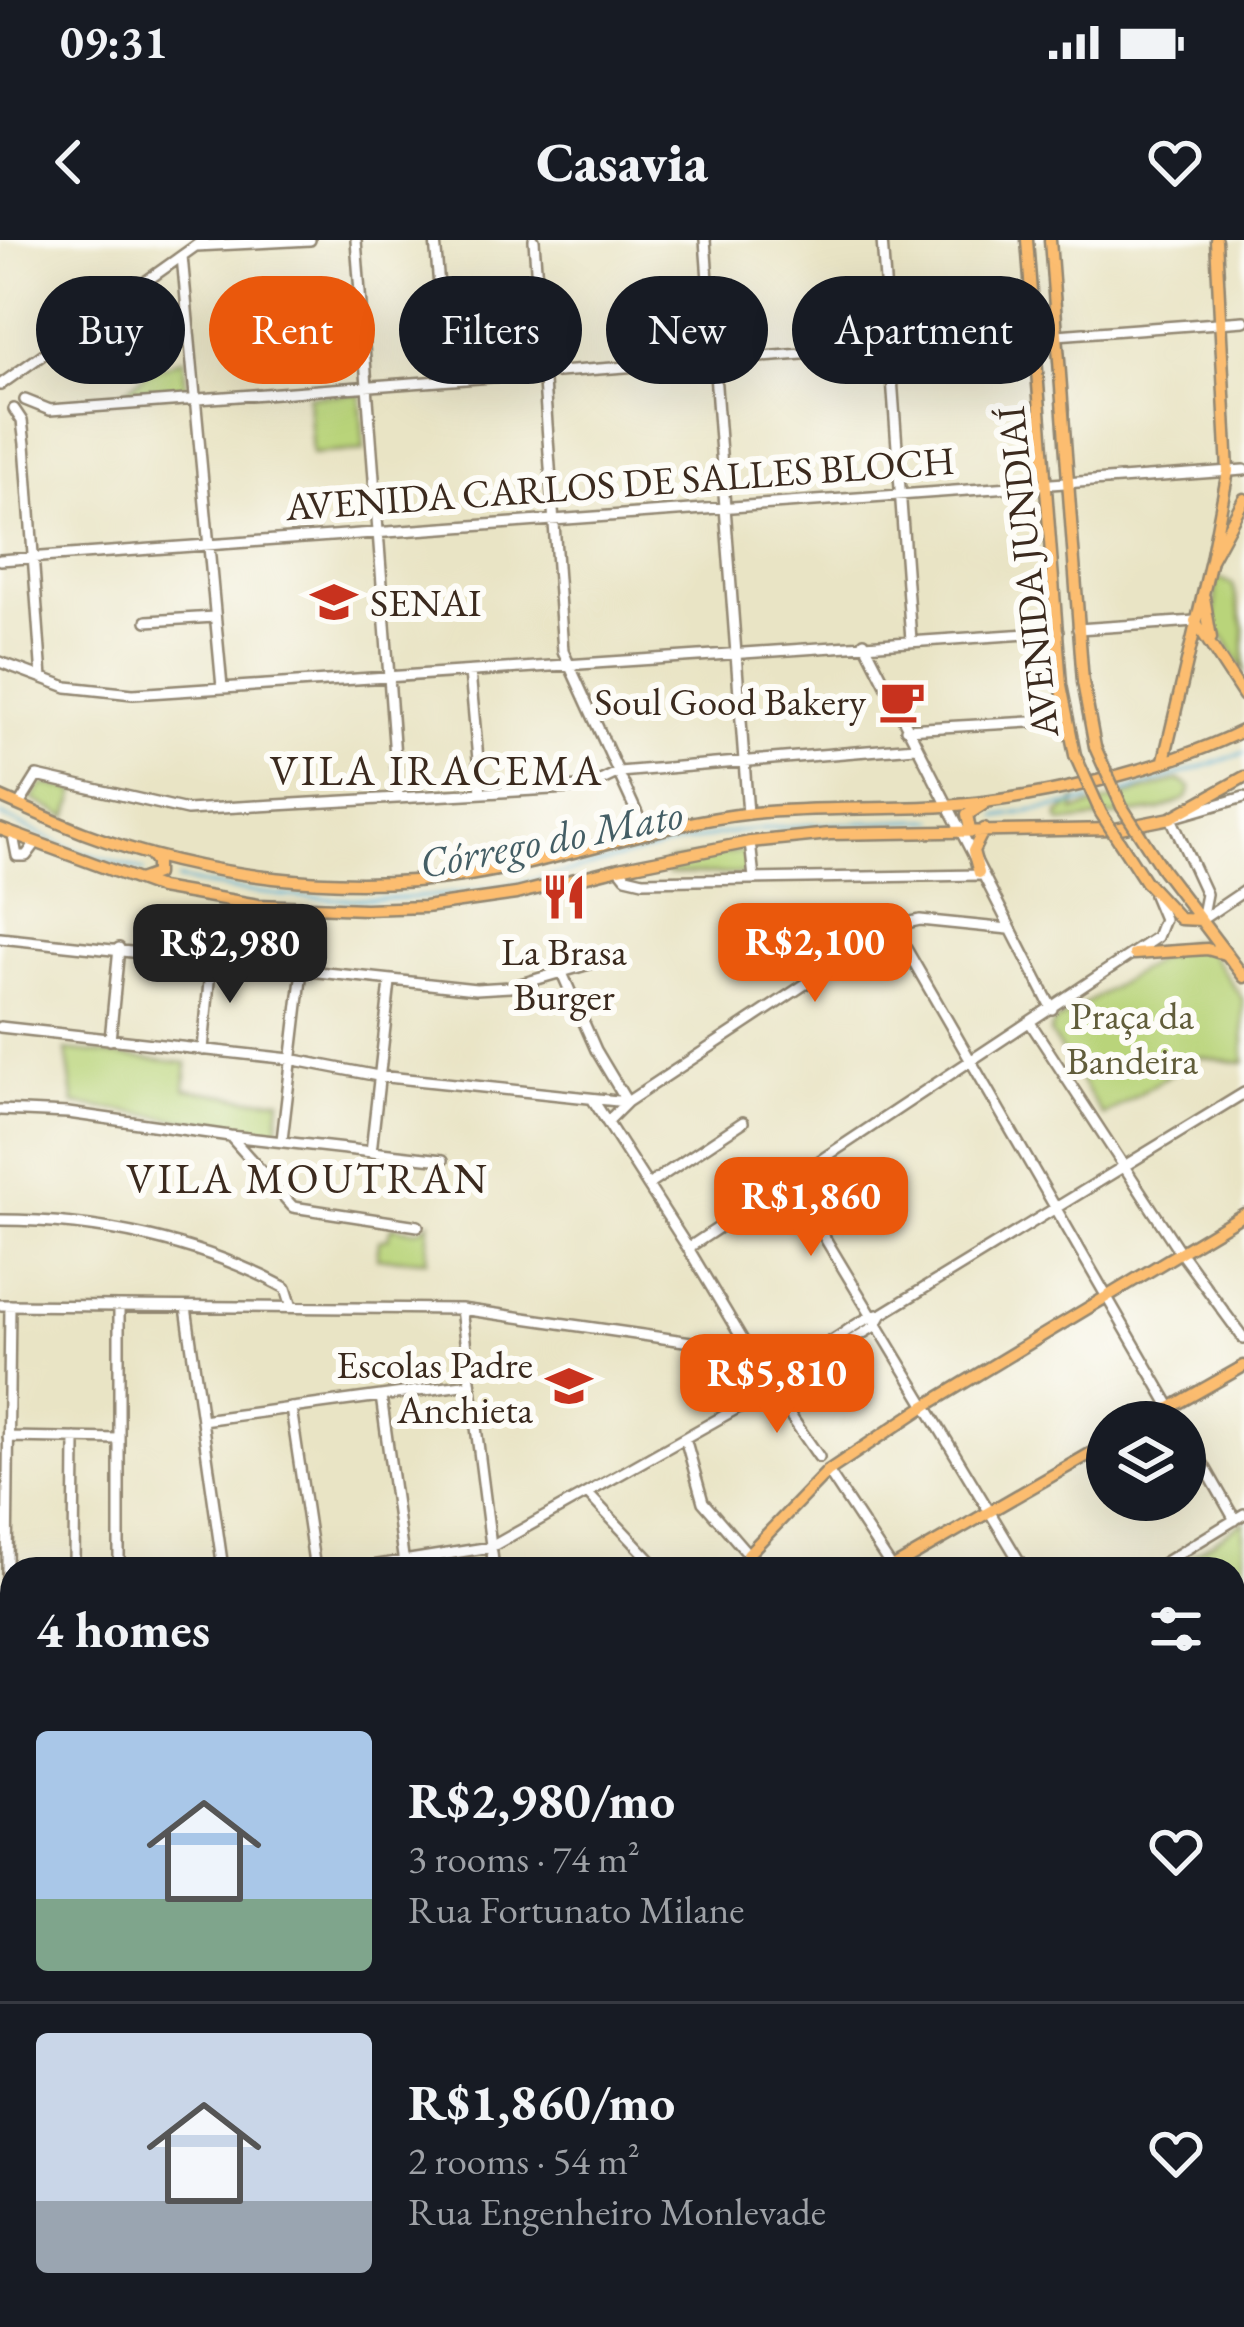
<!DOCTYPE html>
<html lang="en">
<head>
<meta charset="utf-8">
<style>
  :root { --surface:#171b24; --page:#242831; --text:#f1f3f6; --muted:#9ea1a6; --line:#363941; --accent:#ea580c }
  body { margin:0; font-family:"EB Garamond",serif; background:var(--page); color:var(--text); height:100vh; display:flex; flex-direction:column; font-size:45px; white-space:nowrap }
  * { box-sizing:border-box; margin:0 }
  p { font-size:39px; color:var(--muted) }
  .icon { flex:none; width:66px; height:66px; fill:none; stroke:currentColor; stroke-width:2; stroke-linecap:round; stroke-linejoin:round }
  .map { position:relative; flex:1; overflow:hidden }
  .details { position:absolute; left:0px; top:1317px; width:1245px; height:771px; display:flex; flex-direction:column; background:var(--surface); border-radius:36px 36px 0 0; box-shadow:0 12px 48px #0002 }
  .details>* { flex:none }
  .banner { position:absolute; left:36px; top:36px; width:1173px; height:108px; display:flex; gap:24px }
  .controls { position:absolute; left:1086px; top:1161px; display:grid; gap:24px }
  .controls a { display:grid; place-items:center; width:120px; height:120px; border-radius:50%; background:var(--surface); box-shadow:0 12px 48px #0002; font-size:60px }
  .price { position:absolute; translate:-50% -102px; padding:0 27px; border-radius:24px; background:var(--accent); color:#fff; font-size:39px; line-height:78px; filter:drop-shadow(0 3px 6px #0008) }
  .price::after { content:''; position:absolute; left:50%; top:72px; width:36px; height:27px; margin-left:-18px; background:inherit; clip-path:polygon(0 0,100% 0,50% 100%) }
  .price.selected { background:#222; color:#fff }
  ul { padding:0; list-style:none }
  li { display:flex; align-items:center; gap:36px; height:300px; padding:0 36px }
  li+li { border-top:3px solid var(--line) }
  li span { display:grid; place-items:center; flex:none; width:336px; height:240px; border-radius:12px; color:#555 }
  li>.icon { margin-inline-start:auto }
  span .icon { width:144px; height:144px; fill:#fffc; stroke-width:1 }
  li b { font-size:51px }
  h2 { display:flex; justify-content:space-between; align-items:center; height:144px; padding:0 36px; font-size:51px }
  .tag { padding:0 42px; border-radius:54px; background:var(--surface); box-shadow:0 12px 48px #0002; font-size:42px; line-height:108px }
  .tag.selected { background:var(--accent); color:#fff }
  .status { display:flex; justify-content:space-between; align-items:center; height:84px; padding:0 60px; background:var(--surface); direction:ltr }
  .status svg { height:33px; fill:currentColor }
  header { display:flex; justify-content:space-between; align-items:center; height:156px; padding:0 36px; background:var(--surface); font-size:54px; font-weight:800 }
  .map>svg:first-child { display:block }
  .green { fill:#b9d47a; stroke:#7a7f4c; stroke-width:3 }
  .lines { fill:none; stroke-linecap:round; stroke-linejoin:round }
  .stream { stroke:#52add0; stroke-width:3 }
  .river { stroke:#52add0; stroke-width:16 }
  .minor-casing { stroke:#928772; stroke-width:14 }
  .major-casing { stroke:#928772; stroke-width:15 }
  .minor { stroke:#fff; stroke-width:9 }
  .major { stroke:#fcbd6f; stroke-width:10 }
  .major-bridge-casing { stroke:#928772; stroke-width:15; stroke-linecap:butt }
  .major-bridge { stroke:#fcbd6f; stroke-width:10 }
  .labels { text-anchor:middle; stroke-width:12; stroke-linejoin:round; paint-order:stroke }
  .street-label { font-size:39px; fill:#3b2a1e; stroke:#fdfcf7 }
  .poi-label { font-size:39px; fill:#3b2a1e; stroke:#fdfcf7; text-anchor:end }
  .park-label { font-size:39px; fill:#615d3a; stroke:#fdfcf7 }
  .neighbourhood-label { font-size:42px; letter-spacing:3px; fill:#3b2a1e; stroke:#fdfcf7 }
  .water-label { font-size:42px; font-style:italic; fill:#445e65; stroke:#fdfcf7 }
</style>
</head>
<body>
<div class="status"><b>09:31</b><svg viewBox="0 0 49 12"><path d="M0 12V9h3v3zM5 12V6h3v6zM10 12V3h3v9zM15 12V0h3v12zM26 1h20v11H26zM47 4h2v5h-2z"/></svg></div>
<header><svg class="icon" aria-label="back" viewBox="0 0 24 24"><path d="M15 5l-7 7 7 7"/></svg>Casavia<svg class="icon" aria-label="heart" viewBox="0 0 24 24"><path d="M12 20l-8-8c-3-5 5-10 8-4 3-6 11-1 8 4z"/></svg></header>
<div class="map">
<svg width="1244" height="2087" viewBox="0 0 1244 2087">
  <rect width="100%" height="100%" fill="#fdfcf7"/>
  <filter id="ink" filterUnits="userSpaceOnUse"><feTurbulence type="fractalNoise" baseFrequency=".00833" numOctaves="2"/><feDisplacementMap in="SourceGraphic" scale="24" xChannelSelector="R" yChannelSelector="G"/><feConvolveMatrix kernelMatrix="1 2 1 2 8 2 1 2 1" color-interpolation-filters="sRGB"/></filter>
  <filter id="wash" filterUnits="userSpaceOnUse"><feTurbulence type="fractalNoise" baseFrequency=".004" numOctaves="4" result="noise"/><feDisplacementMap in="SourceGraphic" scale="48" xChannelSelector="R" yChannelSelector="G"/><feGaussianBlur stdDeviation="2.7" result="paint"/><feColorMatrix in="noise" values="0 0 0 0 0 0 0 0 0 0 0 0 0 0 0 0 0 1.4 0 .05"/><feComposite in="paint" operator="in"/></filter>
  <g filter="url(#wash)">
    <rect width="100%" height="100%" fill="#e9e4c5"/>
    <path class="green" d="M184,119l2,33 -66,3 30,-24z
      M360,153l4,57 -52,4 -4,-58z
      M1216,337l17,8 11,43v43l-19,-32 -10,-8z
      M1179,540l12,8 -4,10 -27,12 -98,13 -3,-3v-6l17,-14 -2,11z
      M48,544l28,7 -8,26 -36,-18 9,-13z
      M745,611l3,23h-80l-7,-7 8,-6z
      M1188,701l15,2 40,57 1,63 -45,-6 -96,59 -53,-83 4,-10z
      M66,810l121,13 -2,26 66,10h29l-3,35 -203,-30z
      M429,982l-2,38 -50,-2 2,-18 9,-2 5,-12c15,4 24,9 36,-4z
      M727,1116l24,3 16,28 -32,11z
      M1244,1281v95l-11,6v-53h-62z"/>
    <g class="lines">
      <path class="stream" d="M1122,553l122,-40
        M0,575l71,34 73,22
        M997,577l93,-16
        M178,639c102,23 213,27 317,9 81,-14 158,-43 240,-56 66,-9 134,-9 200,-12"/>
      <path class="river" d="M0,1693l12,1
        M1114,2076l28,11"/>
    </g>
  </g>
  <g filter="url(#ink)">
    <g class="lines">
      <g class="minor-casing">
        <path id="minor" d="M356,0l42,556
          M435,0l5,58
          M534,0l29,411 82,180
          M705,0l43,574
          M882,0l29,400
          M196,6l114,-6
          M182,16l40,431
          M0,145l204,-145
          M25,160l25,10 1194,-89
          M14,169l8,12 3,23 17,234
          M0,320l1244,-90
          M147,381l68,-4
          M1078,389l117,-8
          M864,402l188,367
          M0,422l67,25 66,7 925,-62
          M470,432l11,120
          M906,489l160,-9
          M19,565l18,-29 150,34 383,-22 24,-4 25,-12 296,-25
          M13,595l4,21h9l9,-12
          M750,602l4,36
          M619,628l7,9 17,4 337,-6
          M1201,680l5,-26 -35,-76 73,-21
          M1201,680l43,-29
          M893,686l286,496
          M0,698l476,51 34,-2 93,-27
          M283,728l4,-60
          M562,733l34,77 31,52
          M1031,784l149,228 64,87
          M0,787l290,32 88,17 249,26
          M110,800l9,-92
          M203,810l8,-91
          M593,860l95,148 84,141 47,68
          M0,870l68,3 162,23 213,24
          M607,882l20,-20 266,-176 27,-6 89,9
          M230,896l63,71 125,19
          M282,900l20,-170
          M371,912l19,-170
          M790,940l234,389
          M648,945l95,-63
          M0,980c99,0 199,21 286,68l6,19
          M688,1008l469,-311 7,-18 -10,-24
          M0,1065l461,4 300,43c16,0 35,3 50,-1 26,-8 44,-32 71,-37l362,-221
          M186,1067l37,262
          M461,1069l33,260
          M761,1112l22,16 15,2
          M381,1156l23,168
          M291,1168l24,161
          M202,1180l268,-36
          M1185,1192l50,88
          M8,1197l111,2
          M685,1198l18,64 45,52
          M828,1231l64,97
          M588,1254l71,75
          M74,1329l1,-131
          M119,1329v-263
          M353,1329l138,-22 261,-147 123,-74 7,-12
          M1154,1329l90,-55
          M1233,1388l11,-7
          M1233,1666l11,17
          M3,1677l7,-612
          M0,1819h12
          M0,1912l12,1
          M1233,1920l11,-7
          M0,1973l12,-10
          M193,2076l11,11
          M542,2076l7,11
          M783,2076l7,11
          M884,2076l6,11
          M1043,2076l7,11
          M1083,2076l24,11
          M1172,2076l25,11
          M212,2087l8,-11
          M587,2087l18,-11
          M660,2087l17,-11
          M982,2087l17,-11
          M1230,2087l14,-9"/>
      </g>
      <g class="major-casing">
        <path id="major" d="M1027,0l34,445 14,70
          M1050,0l33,442 12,65
          M1211,320l17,-89 -12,-231
          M1204,357l7,41
          M1195,381l49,75
          M1164,520l47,-200 33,-61
          M0,557c28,12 55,25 84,36 119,45 258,61 385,42 96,-15 188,-52 285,-62 64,-6 127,-3 191,-7 92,-7 216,-35 299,-76
          M0,589l160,59 98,17 107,4 60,-2 91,-13 103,-26 131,-26 80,-8 285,-5 56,-11 73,-41
          M970,590l-3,-15 17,-11
          M1162,629l82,108
          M979,633l-6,-22 11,-22
          M139,640l17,-6v-11l-7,-9
          M1145,641l35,38 21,1
          M1134,714l73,-5 18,5
          M1145,1182l99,-56
          M747,1329l1,-15 80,-83 99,-66 317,-191
          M890,1329l217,-125
          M1233,1546l11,-6
          M0,1677l12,1
          M0,1709l12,1
          M1233,1765l11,-8
          M463,2076l7,11
          M485,2076l7,11
          M436,2087l17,-11
          M755,2087l17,-11"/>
      </g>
      <use href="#minor" class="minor"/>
      <use href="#major" class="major"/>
      <g class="major-bridge-casing">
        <path id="major-bridge" d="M1095,507l27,60 40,62
          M1075,515l26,58 44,68"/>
      </g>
      <use href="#major-bridge" class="major-bridge"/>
    </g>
  </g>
  <defs>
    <g id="university-bare" transform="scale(3.6)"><path d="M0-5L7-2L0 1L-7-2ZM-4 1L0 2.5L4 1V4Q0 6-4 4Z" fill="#c8321e" stroke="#fdfcf7" stroke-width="2.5" paint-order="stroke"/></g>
    <g id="cafe-bare" transform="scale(3.6)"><path d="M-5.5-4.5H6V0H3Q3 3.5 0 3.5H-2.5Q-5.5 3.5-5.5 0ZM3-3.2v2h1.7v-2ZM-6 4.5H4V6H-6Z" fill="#c8321e" stroke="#fdfcf7" stroke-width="2.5" paint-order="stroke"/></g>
    <g id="restaurant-bare" transform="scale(3.6)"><path d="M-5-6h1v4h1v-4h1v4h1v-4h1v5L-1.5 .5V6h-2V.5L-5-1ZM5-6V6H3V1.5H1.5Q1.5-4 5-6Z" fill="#c8321e" stroke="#fdfcf7" stroke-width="2.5" paint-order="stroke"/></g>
    <g id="school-bare" transform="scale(3.6)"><path d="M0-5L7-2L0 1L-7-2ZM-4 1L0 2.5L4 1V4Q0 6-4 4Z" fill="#c8321e" stroke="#fdfcf7" stroke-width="2.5" paint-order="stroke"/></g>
  </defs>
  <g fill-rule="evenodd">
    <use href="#university-bare" x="334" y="362"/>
    <use href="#cafe-bare" x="902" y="461"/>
    <use href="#restaurant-bare" x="564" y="657"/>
    <use href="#school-bare" x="569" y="1146"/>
  </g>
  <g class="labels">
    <g class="street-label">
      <text transform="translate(620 243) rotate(-4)" y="14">AVENIDA CARLOS DE SALLES BLOCH</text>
      <text transform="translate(1027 332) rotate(-96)" y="14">AVENIDA JUNDIAÍ</text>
    </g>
    <g class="poi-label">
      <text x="370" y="376" text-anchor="start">SENAI</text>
      <text x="866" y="475">Soul Good Bakery</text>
      <text x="564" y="725" text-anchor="middle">La Brasa<tspan x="564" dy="45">Burger</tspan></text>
      <text x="533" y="1138">Escolas Padre<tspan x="533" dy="45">Anchieta</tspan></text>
    </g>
    <g class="park-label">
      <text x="1132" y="789">Praça da<tspan x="1132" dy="45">Bandeira</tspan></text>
    </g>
    <g class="neighbourhood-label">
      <text x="437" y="545">VILA IRACEMA</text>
      <text x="308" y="953">VILA MOUTRAN</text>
    </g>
    <g class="water-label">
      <text transform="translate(551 598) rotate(-11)" y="15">Córrego do Mato</text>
    </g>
  </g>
</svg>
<div class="controls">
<a><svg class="icon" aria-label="layers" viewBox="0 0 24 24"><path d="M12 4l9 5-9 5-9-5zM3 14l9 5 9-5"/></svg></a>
</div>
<b class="price" style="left:815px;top:765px">R$2,100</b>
<b class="price selected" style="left:230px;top:766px">R$2,980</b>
<b class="price" style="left:811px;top:1019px">R$1,860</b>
<b class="price" style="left:777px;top:1196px">R$5,810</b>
<div class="banner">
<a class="tag">Buy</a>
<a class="tag selected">Rent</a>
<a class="tag">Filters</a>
<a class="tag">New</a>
<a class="tag">Apartment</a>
</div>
<section class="details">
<h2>4 homes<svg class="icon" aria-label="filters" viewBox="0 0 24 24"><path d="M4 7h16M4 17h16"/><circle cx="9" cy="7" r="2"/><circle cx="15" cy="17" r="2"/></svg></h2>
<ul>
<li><span style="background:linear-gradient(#a9c7e8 70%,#7fa58c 0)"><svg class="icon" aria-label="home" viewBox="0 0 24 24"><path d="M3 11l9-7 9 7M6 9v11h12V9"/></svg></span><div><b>R$2,980/mo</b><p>3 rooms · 74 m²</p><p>Rua Fortunato Milane</p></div><svg class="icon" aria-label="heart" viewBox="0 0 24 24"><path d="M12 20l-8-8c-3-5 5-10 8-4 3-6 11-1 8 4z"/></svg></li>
<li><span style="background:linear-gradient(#c9d6e8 70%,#9aa5b1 0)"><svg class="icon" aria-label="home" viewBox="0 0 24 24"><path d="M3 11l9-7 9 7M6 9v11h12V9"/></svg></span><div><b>R$1,860/mo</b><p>2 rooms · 54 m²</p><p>Rua Engenheiro Monlevade</p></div><svg class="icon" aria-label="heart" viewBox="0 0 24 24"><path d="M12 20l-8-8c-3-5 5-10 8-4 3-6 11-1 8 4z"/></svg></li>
</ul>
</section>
</div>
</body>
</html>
